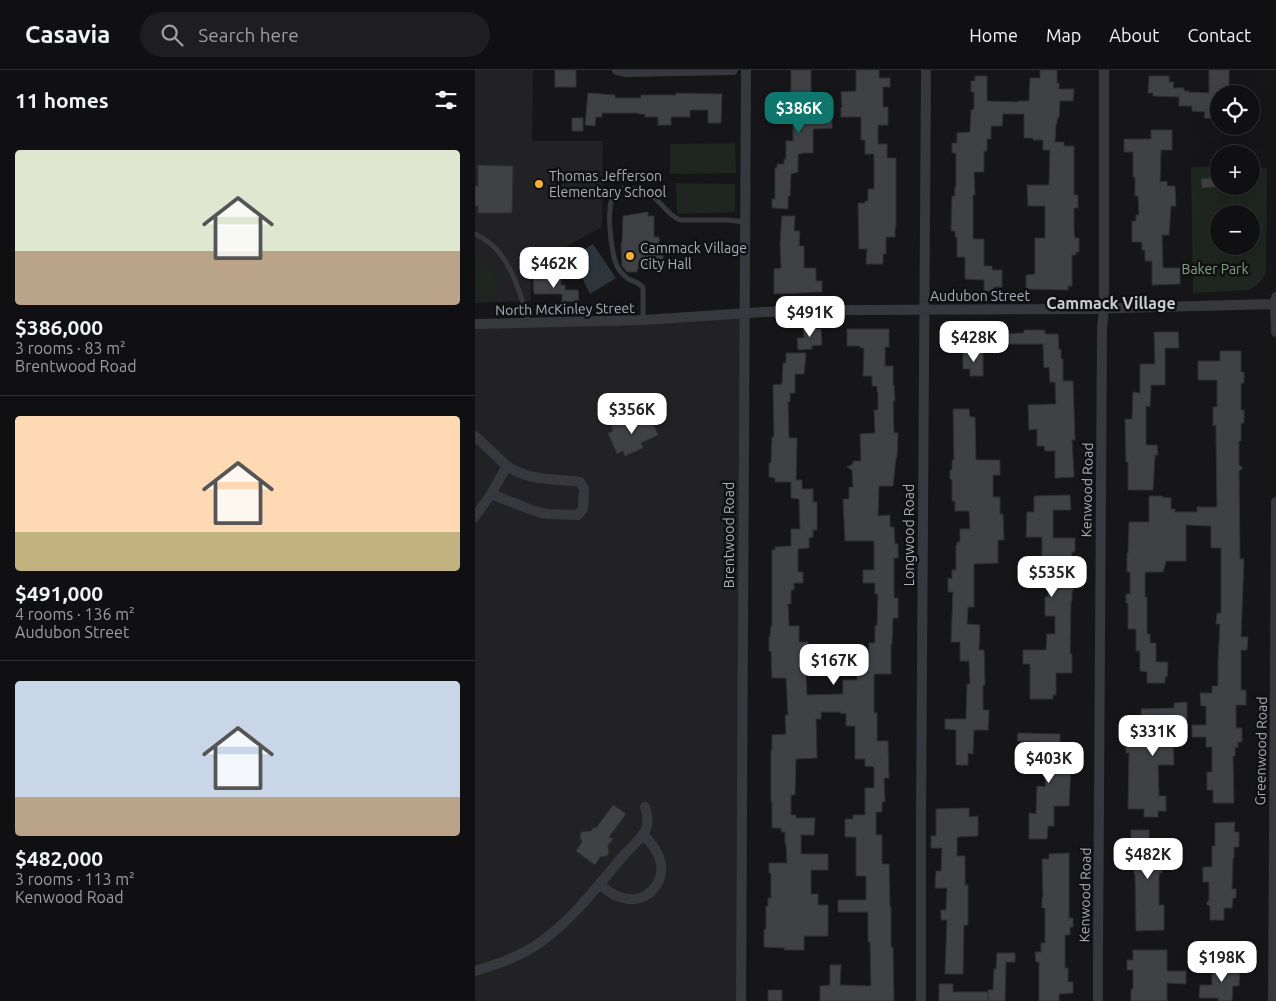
<!DOCTYPE html>
<html lang="en">
<head>
<meta charset="utf-8">
<style>
  :root { --surface:#101012; --page:#1e1e20; --text:#f1f3f6; --muted:#9c9d9f; --line:#303032; --accent:#0f766e }
  body { margin:0; font-family:Ubuntu,sans-serif; background:var(--page); color:var(--text); height:100vh; display:flex; flex-direction:column; font-size:19px; white-space:nowrap }
  * { box-sizing:border-box; margin:0 }
  p { font-size:16px; color:var(--muted) }
  .icon { flex:none; width:28px; height:28px; fill:none; stroke:currentColor; stroke-width:2; stroke-linecap:round; stroke-linejoin:round }
  .map { position:relative; flex:1; overflow:hidden }
  .details { display:flex; flex-direction:column; background:var(--surface); width:475px }
  .details>* { flex:none }
  .tools { position:absolute; left:735px; top:15px; display:grid; gap:10px }
  .tools a { display:grid; place-items:center; width:50px; height:50px; border-radius:50%; background:var(--surface); box-shadow:0 5px 20px #0002,0 0 0 1px var(--line); font-size:25px }
  .price { position:absolute; translate:-50% -42px; padding:0 11px; border-radius:10px; background:#fff; color:#222; font-size:16px; line-height:32px; filter:drop-shadow(0 1px 2px #0008) }
  .price::after { content:''; position:absolute; left:50%; top:30px; width:15px; height:11px; margin-left:-8px; background:inherit; clip-path:polygon(0 0,100% 0,50% 100%) }
  .price.selected { background:var(--accent); color:#fff }
  ul { padding:0; list-style:none }
  li { display:grid; align-content:center; gap:10px; height:265px; padding:0 15px }
  li+li { border-top:1px solid var(--line) }
  li span { display:grid; place-items:center; height:155px; border-radius:5px; color:#555 }
  li>.icon { margin-inline-start:auto }
  span .icon { width:90px; height:90px; fill:#fffc; stroke-width:1 }
  li b { font-size:21px }
  h2 { display:flex; justify-content:space-between; align-items:center; height:60px; padding:0 15px; font-size:21px }
  header { display:flex; align-items:center; gap:30px; box-sizing:border-box; height:70px; padding:0 25px; background:var(--surface); border-bottom:1px solid var(--line) }
  header strong { font-size:24px }
  nav { display:flex; gap:28px; margin-inline-start:auto; font-size:18px }
  .search { width:350px; height:45px; background:var(--page); display:flex; align-items:center; gap:12px; box-sizing:border-box; padding:0 18px; border-radius:28px; color:var(--muted); font-size:19px }
  main { display:flex; flex:1; min-height:0 }
  .map>svg:first-child { display:block }
  .built { fill:#222225 }
  .green { fill:#1e261f; fill-rule:evenodd }
  .water { fill:#2c353c }
  .building { fill:#404145; stroke:#303034 }
  .lines { fill:none; stroke-linecap:round; stroke-linejoin:round }
  .service { stroke:#37383d; stroke-width:5 }
  .minor { stroke:#37383d; stroke-width:10 }
  .poi-dot { fill:#f2b134; stroke:#111113; stroke-width:2 }
  .labels { text-anchor:middle; stroke-width:5; stroke-linejoin:round; paint-order:stroke }
  .poi-label { font-size:14px; fill:#a8adb8; stroke:#111113; text-anchor:start }
  .park-label { font-size:14px; fill:#7fa381; stroke:#111113 }
  .street-label { font-size:14px; fill:#a8adb8; stroke:#111113 }
  .quarter-label { font-size:16px; font-weight:bold; fill:#c9ccd4; stroke:#111113 }
</style>
</head>
<body>
<header>
<strong>Casavia</strong>
<div class="search"><svg class="icon" aria-label="search" viewBox="0 0 24 24"><circle cx="10" cy="10" r="6"/><path d="M15 15l6 6"/></svg>Search here</div>
<nav><a>Home</a><a>Map</a><a>About</a><a>Contact</a></nav>
</header>
<main>
<section class="details">
<h2>11 homes<svg class="icon" aria-label="filters" viewBox="0 0 24 24"><path d="M4 7h16M4 17h16"/><circle cx="9" cy="7" r="2"/><circle cx="15" cy="17" r="2"/></svg></h2>
<ul>
<li><span style="background:linear-gradient(#dfe7d0 65%,#b9a48a 0)"><svg class="icon" aria-label="home" viewBox="0 0 24 24"><path d="M3 11l9-7 9 7M6 9v11h12V9"/></svg></span><div><b>$386,000</b><p>3 rooms · 83 m²</p><p>Brentwood Road</p></div></li>
<li><span style="background:linear-gradient(#ffd9b3 75%,#c2b280 0)"><svg class="icon" aria-label="home" viewBox="0 0 24 24"><path d="M3 11l9-7 9 7M6 9v11h12V9"/></svg></span><div><b>$491,000</b><p>4 rooms · 136 m²</p><p>Audubon Street</p></div></li>
<li><span style="background:linear-gradient(#c9d6e8 75%,#b9a48a 0)"><svg class="icon" aria-label="home" viewBox="0 0 24 24"><path d="M3 11l9-7 9 7M6 9v11h12V9"/></svg></span><div><b>$482,000</b><p>3 rooms · 113 m²</p><p>Kenwood Road</p></div></li>
</ul>
</section>
<div class="map">
<svg width="801" height="931" viewBox="0 0 801 931">
  <rect width="100%" height="100%" fill="#161618"/>
  <path class="built" d="M0,0h58l-1,71h71l-1,86 -71,39v35l-56,2z
    M269,243l-3,688h-266v-677z"/>
  <path class="green" d="M260,73l1,30 -66,1v-30z
    M716,97h28v19h32v-18h16l-1,105c-4,8 -9,13 -17,17l-56,3zM744,144h32v32h-32z
    M201,113l59,1v28l-58,2z
    M0,189h6c7,7 23,20 18,32 -1,2 -5,5 -6,6l-18,1z"/>
  <path class="water" d="M118,174l23,34 -26,16 -18,-37z"/>
  <path class="building" d="M80,0h21v17h-21z
    M316,0h20v25h2v16h19v17l-19,1v24h-11v1h-4v18l-7,2 -1,22h-2v13l-16,-1v-9h3v-31h2v-4h7v-5h2v-18h7v-19h-2z
    M381,0h23v8h11v9h-7v20h5v18h-10v19h9v14h9v69h-1v10h-9v17h-3v10h-17l1,-15h-8l-1,-46h7v-2h3v-12h6v-35h-9v-14h-4v-23h-20v-10h1l-1,-15 15,-1z
    M565,0h17v13h2v6h15l-1,12h-13l-1,17h-2v6h-1l-1,18h9v4h10v49h4v13h-4v22l1,8h4v14h-3v3h-4v31h-4v4l-42,-1v-14l9,-1v-36h10v-32h-17l-1,-21h22l1,-35h-7v-10h-10v-2h-9v-24h-21l-1,12h-11v13h-4v12h-3v21h-10l1,23h-2v44h11v27h8v4h10v17h-8v4h-10v-11l-19,-1v-22h-8v-20h-2v-6h-4l1,-35h3v-9h1v-34h-4v-10h5v-10l13,-1 1,-22 3,-1v-17h-3v-11h4v-5h12v25l31,1v-1h11l1,-23h10z
    M734,0h20v24h-10v25l-15,-1 1,-6 -13,-1v-5h-13v-9l-26,-1v-3h-5l1,-17h20v6h5l-1,6h11v3h5l-1,1 21,1z
    M113,23l27,2v3h26v-3h35v-2l46,1 -1,29h-13v-13h-18v7h-19v8h-13v-8h-13v-3h-7v-1h-36v4h-6l-1,9 -10,-1z
    M97,48h11v13h-11z
    M676,60h21v20h-11l-1,32 7,-1v5h8l1,20h-5l-2,29h-7l1,33h17v16l-28,1v-24h-7v-11h-3v-8h-10v-21h4v-6h3l-1,-19h-3v-19h-2v-25h-9v-13h27z
    M3,95l35,1 -1,47h-34v-7h-3v-20h3z
    M741,107l1,10 -15,1 -1,-9z
    M173,142v4h6v21h5l1,17 3,1v10l-25,1 1,3h-2v3h-10l-5,-6 -1,-23h1l1,-27z
    M307,146h13l-1,15h6l-1,15h5v22h12v13h6v11l-48,2v-25l7,-1 -1,-25z
    M58,208h28v7h4v5h13l1,11 -17,1v-8h-28z
    M328,256h11v3h7l1,16 -10,1v3l-14,1 -1,-12h7z
    M509,258h18v6l22,-1v-3h21v4h13l1,16 2,-1v10h2v22h10l2,59h-3l2,37 -19,1v-27h-10l-1,-5h-7v-17l-8,1 -1,-25 28,-1 -1,-22h-5l-1,-15 -5,1 -1,-24h-41v2l-25,1v-12h7z
    M372,259h42v18h-4v19h8v19h1l1,16h-2l1,32h4l-1,25h-1l-3,28h-14l-1,30 12,-1v12h4l1,17h3v14h-4v40h4v20h-5l-1,26h-1v30h-17v39h3v28h11l1,37h-5l1,24h-3v10h-6v23h6v29h7l1,43h1v40h2l1,54h-74v-15l10,-1v-20h11l-1,20 31,1 -1,-44h-2v-30h-30v-12h28v-24h-10v-39h-11v-18h8v-4h12v-27h9v-21l-9,-1v-7h-10v-33h-9v-13l-5,1v-2h-20v7h-5l1,39 -21,1 -1,36h-4v20h5v3h19l-1,17h-13v19h27v16h-17v24h7v11h10v31h-24v14h-20l1,-2 -21,-1v-18h2v-23h2v-8h3v-25h-2v-10h18l-1,-19h-1v-12h-4v-4h-9v-26h-1v-52h1v-15l14,-1 -1,-19h3l-2,-37h-14l-1,-27h-2v-14h1l1,-11h1v-76h3v-3l16,-1v-17h9l-1,-30 -8,-1v-16h-16v-4l-6,-1v-14h2l1,-26h2l-1,-52 9,-1 1,-21h3v-10h20l-2,21h-9v19h-5v9h-2l1,36h8l-1,42h6v9h11v13h4v28h-4v7l-4,1v10l-11,1v23h5v11h-9v7h-3v14h-3l1,22h10v16h9v10h4l1,23 -7,1 1,19 36,-1v-14h14v-13h4v-12h8v-12h6v-17h2l1,-32h-3v-11h-12v-13h11v-29h-29l-2,-42h6v-12h4l-1,-17 -5,-3 6,-3v-3h8l-1,-27 15,-1 -1,-23h4v-18h-1v-6h-5v-10h-9l1,-28h-4v-2h-13z
    M679,262h24l1,16h-14v37h-14l-1,22 -4,-1v39h11l1,10h-3l-2,35h-25v-28h-2l-1,-43h7l1,-27 7,1v-29h15z
    M508,281v25h-13v-7h-7v-17z
    M745,281h21v21h3v11h-3v27h3v13h-3v18h-2v24l4,3 -4,3 1,88h4l-3,78h7l-1,13h-6v40h5v15h-10v23h6v14h-4v6l-3,-1v9h-2l1,47h-21v-13h-6v-18h5v-25h-6v-10h-14v-12h14v-19h-5l-1,-13h12v-7h6v-24l2,-38h-4l1,-11h4v-65h-10v-22l-25,-1v36h-20l-3,11h-18v25h2v37h3v9h6v19h12l-1,15h-2v6h-18v-11l-7,-1v-20h-4v-22h-8v-26h-2v-9h4v-22h-3v-19h1l1,-31h20v-26h13v1l9,1v11h4v3h22v-5h20l-1,-66v-16l-3,1v-19h4v-27h-19v-19h22z
    M478,339h16l1,8h5l1,43h24v15h-7v22h7v17h3l1,26h-6v23l-24,1v43h-6l-1,17 13,1 -1,25h5l1,35h-2v25h6l-1,20h-14l-1,24 -5,-1v12h-12v-35l-11,-1v-10h21l1,-35h3l-1,-23h-9v-19h-9l2,-50h-5v-14l4,1v-9h4v-25h1v-3h3v-13h10l-1,-18h-14v-10h-3v-21l-2,-1v-9h2v-10h2z
    M174,344l9,21 -17,8 2,5 -18,8 -2,-5 -6,3 -9,-21 5,-2 -2,-5 18,-8 3,4z
    M595,425l1,15h-18v28h22v14h-3l-1,24h3l-1,16h-1v9h-1l-1,53h2v19h-16v22h-3v4h-23v-35h-7v-14h23l1,-16h8v-18h-10v-19h3l1,-36h-7v-24h-16l1,-25h7v-16z
    M712,632v23h-14l1,40h-16l1,31h7v15h-8v6h-14v-8h-16l1,-56h-3v-11h16l-1,-33 33,-1v-5z
    M543,663l42,1v25h2v7h9l-2,40h-15v20h-6l-1,13h-18v-26l7,1 1,-28 8,1 1,-32h-8l1,-13 -22,-1z
    M138,735l13,9 -17,23 4,2 -5,6 1,8 -2,3 -7,1 -5,8 -19,-14 6,-9 -2,-5 1,-5 10,-1 3,-4 2,1z
    M494,738v9l9,-1v20l-21,1v19h8v29h3v40h-4l-1,49h-18l2,-54h-6v-10h5l1,-22h-12l1,-17h5l1,-23h-11v-12h5v-27z
    M760,752l-1,10h5v15h-5v11h-1l-1,31h4v9h-3l-1,10h-8v12h-14v-14l-4,-2 3,-4v-18h-6v-15h9v-21h3v-23z
    M656,760h18v9h19v18h-6v16h-3v32h5v25l-28,1 -1,-57h-1v-34l-3,1z
    M594,783v65h4v9h-3v8h-5v33h3v14h5v11l-14,1v7h-20v-39h-3l-1,-10h6v-9h4v-35h-3v-11h1l-1,-38h7v-5z
    M714,878h16v12h-16z
    M658,880h34v21h19v13l-19,-1v18h-36v-12h2v-19h-6v-10h6z
    M522,883h18v9h-9l-1,39h-17v-11h5l1,-21h2z
    M737,895l28,1 -1,20h-6l-1,15h-14v-3h-19l1,-13h12z
    M464,914h14v8h35v9h-49z
    M293,920h14v11h-14z"/>
  <g class="lines">
    <path class="service" d="M0,164c8,4 16,9 22,16 17,19 25,49 32,73
      M168,250v-32c-4,-7 -11,-6 -16,-10 -4,-3 -8,-8 -10,-12 -6,-12 -13,-67 0,-75 6,-4 16,-3 23,-1 19,4 25,25 40,30h48l17,2"/>
    <path class="minor" d="M142,0l9,2 107,-2
      M801,227l-1,7 1,28
      M0,254l168,-4 120,-8 91,-2 229,-1 192,-5
      M0,366l32,30c25,16 45,12 73,16l4,7 -1,20 -5,6 -29,-1 -7,-1 -13,-4 -38,-15
      M0,447l16,-23 16,-28
      M125,814c8,8 16,14 28,15 24,2 39,-21 31,-42 -3,-9 -10,-16 -16,-23
      M0,901c23,-7 47,-15 67,-30 32,-23 56,-56 82,-86 7,-8 18,-16 22,-26 3,-8 2,-14 -1,-22
      M266,931l5,-931
      M446,931v-185l5,-746
      M623,931v-44l4,-628 2,-21v-238
      M798,931l3,-499"/>
  </g>
  <g class="poi-dot">
    <circle cx="64" cy="114" r="5"/>
    <circle cx="155" cy="186" r="5"/>
  </g>
  <g class="labels">
    <g class="poi-label">
      <text x="74" y="111">Thomas Jefferson<tspan x="74" dy="16">Elementary School</tspan></text>
      <text x="165" y="183">Cammack Village<tspan x="165" dy="16">City Hall</tspan></text>
    </g>
    <g class="park-label">
      <text x="740" y="204">Baker Park</text>
    </g>
    <g class="street-label">
      <text x="505" y="231">Audubon Street</text>
      <text transform="translate(90 239) rotate(-1)" y="5">North McKinley Street</text>
      <text transform="translate(612 420) rotate(-89)" y="5">Kenwood Road</text>
      <text transform="translate(254 465) rotate(-90)" y="5">Brentwood Road</text>
      <text transform="translate(434 465) rotate(-90)" y="5">Longwood Road</text>
      <text transform="translate(786 681) rotate(-89)" y="5">Greenwood Road</text>
      <text transform="translate(610 825) rotate(-89)" y="5">Kenwood Road</text>
    </g>
    <g class="quarter-label">
      <text x="636" y="239">Cammack Village</text>
    </g>
  </g>
</svg>
<div class="tools">
<a><svg class="icon" aria-label="locate" viewBox="0 0 24 24"><circle cx="12" cy="12" r="6"/><path d="M12 2v4M12 18v4M2 12h4M18 12h4"/></svg></a>
<a>+</a>
<a>−</a>
</div>
<b class="price selected" style="left:324px;top:64px">$386K</b>
<b class="price" style="left:79px;top:219px">$462K</b>
<b class="price" style="left:335px;top:268px">$491K</b>
<b class="price" style="left:499px;top:293px">$428K</b>
<b class="price" style="left:157px;top:365px">$356K</b>
<b class="price" style="left:577px;top:528px">$535K</b>
<b class="price" style="left:359px;top:616px">$167K</b>
<b class="price" style="left:678px;top:687px">$331K</b>
<b class="price" style="left:574px;top:714px">$403K</b>
<b class="price" style="left:673px;top:810px">$482K</b>
<b class="price" style="left:747px;top:913px">$198K</b>
</div>
</main>
</body>
</html>
